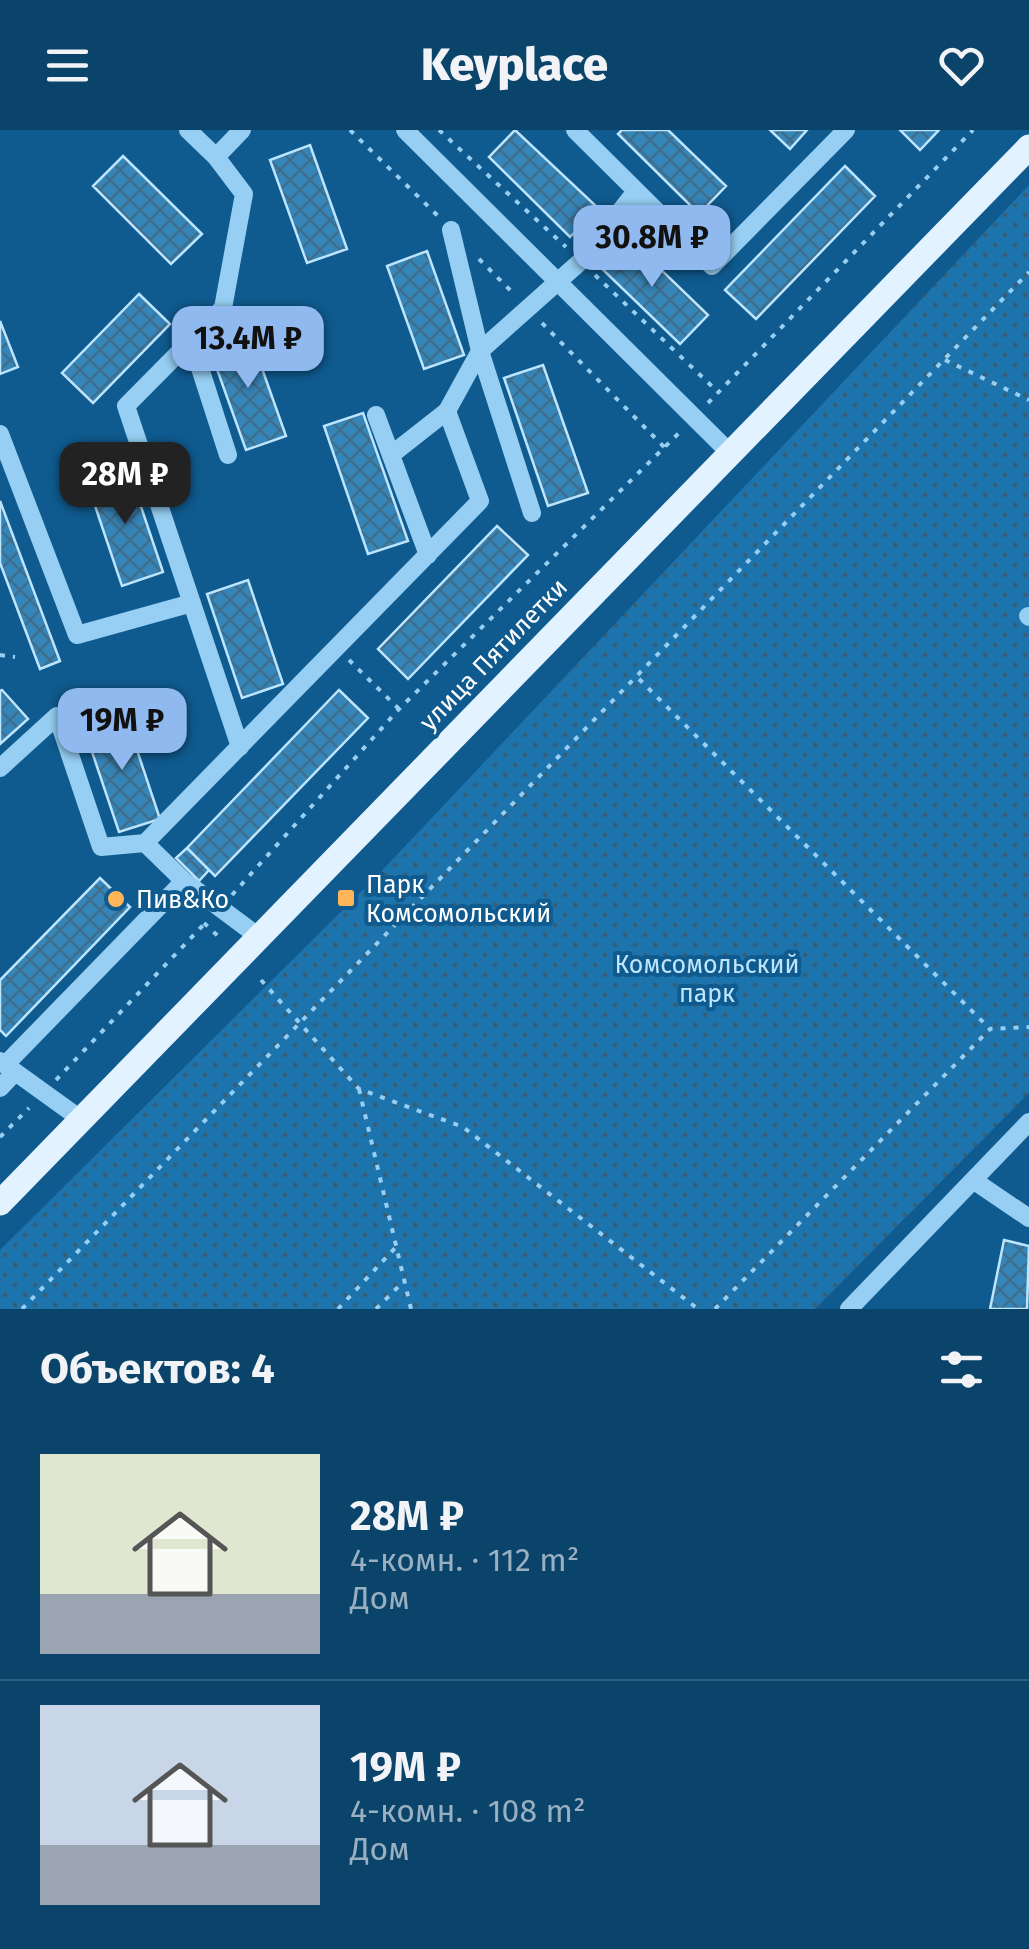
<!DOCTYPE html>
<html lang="ru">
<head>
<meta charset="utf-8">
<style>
  :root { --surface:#0b446a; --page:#194e72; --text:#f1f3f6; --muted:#9ab0c1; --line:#2b5c7e; --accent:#90b9f0 }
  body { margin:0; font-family:"Fira Sans",sans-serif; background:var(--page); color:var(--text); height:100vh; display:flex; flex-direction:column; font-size:38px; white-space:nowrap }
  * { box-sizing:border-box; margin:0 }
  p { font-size:32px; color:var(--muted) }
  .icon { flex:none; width:55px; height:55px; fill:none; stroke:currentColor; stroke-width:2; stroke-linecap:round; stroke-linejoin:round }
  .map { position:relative; height:1179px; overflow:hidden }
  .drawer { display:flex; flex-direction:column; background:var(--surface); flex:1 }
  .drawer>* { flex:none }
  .price { position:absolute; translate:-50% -85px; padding:0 22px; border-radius:20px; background:var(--accent); color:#111; font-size:32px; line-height:65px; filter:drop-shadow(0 2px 5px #0008) }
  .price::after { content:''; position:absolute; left:50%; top:60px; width:30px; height:22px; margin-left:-15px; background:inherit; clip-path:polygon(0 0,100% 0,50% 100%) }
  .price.current { background:#222; color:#fff }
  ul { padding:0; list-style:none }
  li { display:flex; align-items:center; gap:30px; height:250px; padding:0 40px }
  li+li { border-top:2px solid var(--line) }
  li span { display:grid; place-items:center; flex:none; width:280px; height:200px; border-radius:0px; color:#555 }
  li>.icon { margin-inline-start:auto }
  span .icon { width:120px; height:120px; fill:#fffc; stroke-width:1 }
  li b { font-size:42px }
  h2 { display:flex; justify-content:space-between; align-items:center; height:120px; padding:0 40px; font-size:42px }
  header { display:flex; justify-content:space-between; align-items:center; height:130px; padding:0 40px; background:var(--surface); font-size:45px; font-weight:800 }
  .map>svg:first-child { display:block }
  .park { fill:url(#park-dots) }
  .building { fill:url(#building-cross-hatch); stroke:#bde5fe; stroke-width:2.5 }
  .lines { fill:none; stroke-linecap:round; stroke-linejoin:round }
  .path { stroke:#96cff3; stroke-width:4; stroke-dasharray:5 8; stroke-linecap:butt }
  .minor { stroke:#96cff3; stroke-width:18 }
  .major { stroke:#e2f2ff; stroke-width:25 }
  .poi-dot { fill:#ffb558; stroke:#0f5a8e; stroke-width:4 }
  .labels { text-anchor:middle; stroke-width:8; stroke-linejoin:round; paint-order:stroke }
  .street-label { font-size:25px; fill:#fff; stroke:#0f5a8e }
  .poi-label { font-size:25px; fill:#fff; stroke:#0f5a8e; text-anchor:start }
  .park-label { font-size:25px; fill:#bde5fe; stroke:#0f5a8e }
</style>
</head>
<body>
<header><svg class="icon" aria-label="menu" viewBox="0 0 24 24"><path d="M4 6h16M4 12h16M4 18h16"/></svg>Keyplace<svg class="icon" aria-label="heart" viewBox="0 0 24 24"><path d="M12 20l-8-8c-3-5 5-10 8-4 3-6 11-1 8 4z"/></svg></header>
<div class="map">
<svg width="1029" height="1179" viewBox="0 0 1029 1179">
  <defs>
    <pattern id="park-dots" width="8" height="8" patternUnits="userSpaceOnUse" patternTransform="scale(2.5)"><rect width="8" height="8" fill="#1d74ac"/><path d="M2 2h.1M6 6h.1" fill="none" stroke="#375e77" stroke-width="1.8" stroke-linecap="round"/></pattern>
    <pattern id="building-cross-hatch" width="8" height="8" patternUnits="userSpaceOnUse" patternTransform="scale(2.5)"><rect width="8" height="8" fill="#3685b8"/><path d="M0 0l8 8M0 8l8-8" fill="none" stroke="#3f6e8d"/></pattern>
  </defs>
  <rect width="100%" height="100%" fill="#0f5a8e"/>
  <path class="park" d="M1029,55v908l-214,216h-815v-59l375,-372z"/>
  <path class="building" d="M515,0l83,78 -28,29 -81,-80z
    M622,0h46l58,56 -27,28 -81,-80z
    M770,0h37l-17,19z
    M900,0h39l-19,20z
    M310,15l37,104 -40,14 -37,-103z
    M123,26l79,78 -31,30 -78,-78z
    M845,36l30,30 -119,123 -31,-29z
    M625,105l83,80 -28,29 -83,-80z
    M427,121l37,104 -40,14 -37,-103z
    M139,164l31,30 -77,79 -31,-30z
    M0,191l18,46 -18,7z
    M249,202l37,104 -40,14 -37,-103z
    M543,235l45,128 -40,13 -44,-128z
    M363,283l45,128 -40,13 -44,-128z
    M128,338l35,104 -41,14 -35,-104z
    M0,371l60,160 -20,8 -40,-106z
    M497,396l31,29 -120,124 -30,-30z
    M248,450l35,104 -41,14 -35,-104z
    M2,560l26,29 -28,25v-53z
    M339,560l29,28 -153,158 -28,-28z
    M125,584l35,105 -41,13 -35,-104z
    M187,718l22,22 -10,11 -23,-23z
    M100,748l30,29 -124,129 -6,-6v-50z
    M1004,1110l25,6 -2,63h-37z"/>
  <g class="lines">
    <path class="path" d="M350,0l88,86
      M439,0l127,117
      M479,129l36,36
      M595,145l123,117
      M542,193l123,125
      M945,230l84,40
      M708,273l265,-273
      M0,525l15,2
      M349,530l50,49
      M639,549l351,350
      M232,765l167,-186 282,-278
      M204,793l15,14
      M261,850l98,109 104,38 235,182
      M56,950l152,-160
      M359,959l52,220
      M0,1007l29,-29
      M22,1179l1007,-1037
      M338,1179l58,-62
      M376,1179l29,-29
      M715,1179l275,-280 39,-2"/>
    <path class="minor" d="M188,0l28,27 26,-27
      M405,0l326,324
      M575,0l137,136 134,-136
      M216,27l28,37 -21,114 -97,98 114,341
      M451,100l29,121 52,162
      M190,207l38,118
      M376,285l52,140
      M0,304l77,201 115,-32
      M391,325l56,-44
      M1028,486l1,1
      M0,638l57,-52 44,131 44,-4 335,-342 -33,-90 33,-60 101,-90 55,-70
      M145,713l39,38 75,56
      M0,931l82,59
      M5,935l179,-184
      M0,958l14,-15
      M973,1050l56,38
      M849,1179l180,-187"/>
    <path class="major" d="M0,1073l1029,-1056"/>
  </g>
  <g class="poi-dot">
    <rect x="336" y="758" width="20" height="20" rx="5"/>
    <circle cx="116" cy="769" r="10"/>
  </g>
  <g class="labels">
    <g class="street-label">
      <text transform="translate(493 524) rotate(-46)" y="9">улица Пятилетки</text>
    </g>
    <g class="poi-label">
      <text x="366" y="763">Парк<tspan x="366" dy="29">Комсомольский</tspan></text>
      <text x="136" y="778">Пив&amp;Ко</text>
    </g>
    <g class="park-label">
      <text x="707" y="843">Комсомольский<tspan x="707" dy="29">парк</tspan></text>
    </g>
  </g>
</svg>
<b class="price" style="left:652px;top:160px">30.8M ₽</b>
<b class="price" style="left:248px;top:261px">13.4M ₽</b>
<b class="price current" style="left:125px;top:397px">28M ₽</b>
<b class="price" style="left:122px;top:643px">19M ₽</b>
</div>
<section class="drawer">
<h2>Объектов: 4<svg class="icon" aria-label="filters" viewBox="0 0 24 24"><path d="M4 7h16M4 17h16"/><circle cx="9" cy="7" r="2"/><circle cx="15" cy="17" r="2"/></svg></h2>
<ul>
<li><span style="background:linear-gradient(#dfe7d0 70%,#9aa5b1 0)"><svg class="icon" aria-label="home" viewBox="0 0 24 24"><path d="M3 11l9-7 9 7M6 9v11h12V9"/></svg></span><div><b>28M ₽</b><p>4-комн. · 112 m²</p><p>Дом</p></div></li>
<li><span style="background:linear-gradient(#c9d6e8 70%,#9aa5b1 0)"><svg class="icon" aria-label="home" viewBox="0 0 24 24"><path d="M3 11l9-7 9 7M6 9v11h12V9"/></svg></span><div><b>19M ₽</b><p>4-комн. · 108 m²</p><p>Дом</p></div></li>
</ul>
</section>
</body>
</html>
